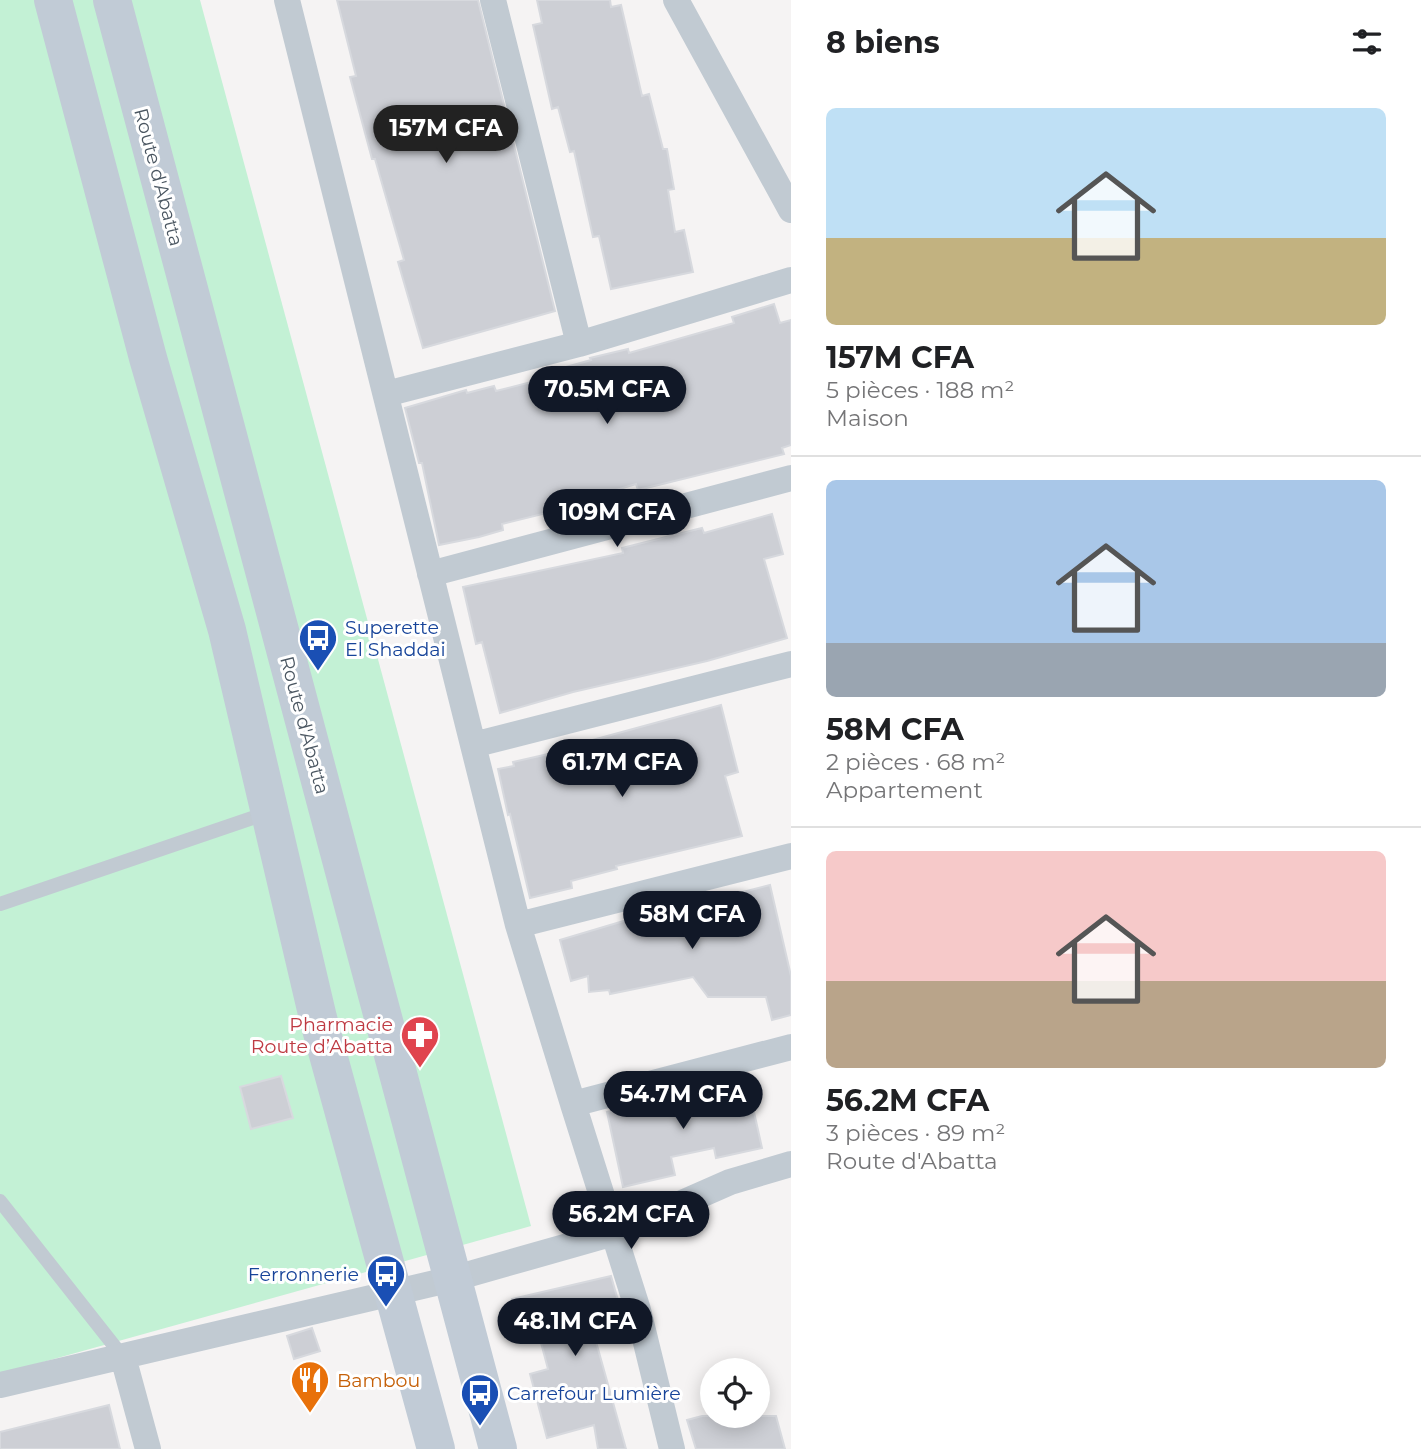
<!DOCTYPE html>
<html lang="fr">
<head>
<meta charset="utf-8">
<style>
  :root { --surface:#fff; --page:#f6f6f6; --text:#202124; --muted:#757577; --line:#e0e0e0; --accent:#111827 }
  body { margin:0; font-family:Montserrat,sans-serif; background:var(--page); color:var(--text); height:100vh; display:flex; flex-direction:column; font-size:26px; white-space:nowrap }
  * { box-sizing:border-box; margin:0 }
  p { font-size:23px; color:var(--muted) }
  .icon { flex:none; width:38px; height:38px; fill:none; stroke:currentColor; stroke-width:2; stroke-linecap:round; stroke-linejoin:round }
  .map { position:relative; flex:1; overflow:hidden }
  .details { display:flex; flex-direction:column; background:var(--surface); width:630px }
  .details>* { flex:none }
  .buttons { position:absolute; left:700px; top:1358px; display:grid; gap:14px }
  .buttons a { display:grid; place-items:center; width:70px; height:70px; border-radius:50%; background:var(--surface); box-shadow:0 4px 18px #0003; font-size:35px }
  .price { position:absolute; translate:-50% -60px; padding:0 16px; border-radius:24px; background:var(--accent); color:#fff; font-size:23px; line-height:46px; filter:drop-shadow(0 2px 4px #0008) }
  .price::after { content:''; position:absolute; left:50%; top:42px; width:21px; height:16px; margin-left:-10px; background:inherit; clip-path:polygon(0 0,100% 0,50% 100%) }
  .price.selected { background:#222; color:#fff }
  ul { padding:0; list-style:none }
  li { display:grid; align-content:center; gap:14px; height:371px; padding:0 35px }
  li+li { border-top:2px solid var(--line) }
  li span { display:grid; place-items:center; height:217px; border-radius:10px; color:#555 }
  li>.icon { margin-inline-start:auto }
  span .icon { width:126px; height:126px; fill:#fffc; stroke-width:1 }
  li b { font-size:30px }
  h2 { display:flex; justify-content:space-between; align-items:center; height:84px; padding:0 35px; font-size:30px }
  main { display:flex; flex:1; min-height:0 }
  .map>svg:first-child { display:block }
  .green { fill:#c3f1d5 }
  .building { fill:#cdcfd5; stroke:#d7d9de; stroke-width:2 }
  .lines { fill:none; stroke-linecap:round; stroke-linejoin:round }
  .lane { stroke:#c1cad2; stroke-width:14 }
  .street { stroke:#c1cad2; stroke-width:26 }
  .secondary { stroke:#c1cbd6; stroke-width:38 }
  .labels { text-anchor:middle; stroke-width:6; stroke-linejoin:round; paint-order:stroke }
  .street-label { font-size:19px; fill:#4a5661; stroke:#fff }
  .transit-label { font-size:19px; fill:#164399; stroke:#fff; text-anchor:start }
  .health-label { font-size:19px; fill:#be3a42; stroke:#fff; text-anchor:end }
  .food-label { font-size:19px; fill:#c56008; stroke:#fff; text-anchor:start }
</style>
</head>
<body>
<main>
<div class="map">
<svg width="791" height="1449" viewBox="0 0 791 1449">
  <rect width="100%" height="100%" fill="#f5f3f3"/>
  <path class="green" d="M0,0h200l331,1226 -531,148z"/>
  <path class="building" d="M337,0h141l77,311 -132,37 -25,-86 6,-2 -29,-101h-3l-22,-82 6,-1z
    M537,0h73l1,7 10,-2 21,91 7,-2 14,55h4l7,40 -6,1 7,42 9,-2 9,42 -82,17 -12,-53 -6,1 -19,-86 -4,1 -12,-45 -6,2 -19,-84 9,-2z
    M774,304l6,19 11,-3v125l-9,3 2,6 -146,36 -2,-6 -46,14 1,4 -89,22 1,6 -24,7 -40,8 -17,-82h-3l-14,-55 61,-18 1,3 27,-7 2,5 47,-12 -2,-5 50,-14 -1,-2 38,-9 1,4 105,-30 -2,-6z
    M772,514l11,40 -19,5 23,79 -80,23 -134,31 -73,21 -18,-71 -6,2 -13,-57 160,-34 -1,-5 80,-20 2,5z
    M721,705l17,67 -13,4 17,60 -126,30 1,3 -46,12 1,7 -42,10 -20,-84 -2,1 -10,-46 16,-3 -1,-4 44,-10 -1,-2z
    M770,885l21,91v39l-19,5 -6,-23h-58l-15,-20 -83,17 -1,-4 -20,2 -1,-16 -17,5 -11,-41 77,-23 -1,-3 24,-5 1,4z
    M281,1076l12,42 -42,11 -11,-42z
    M746,1076l16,72 -46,10 -2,-10 -43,9 4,18 -52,12 -16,-75 49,-11 2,8 44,-10 -3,-12z
    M611,1276l15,52 -31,10 31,111h-28l-4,-24 -47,13 -17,-64 18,-5 -12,-45 -17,4 -7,-29z
    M312,1328l8,23 -26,8 -7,-23z
    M109,1405l11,44h-120v-17z
    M702,1416h74l9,33h-89l-9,-29z"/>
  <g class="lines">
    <path class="lane" d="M0,904l267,-91
      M0,1201l123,156"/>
    <path class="street" d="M287,0l231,925 55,179 218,-57
      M493,0l86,344
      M676,0l115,210
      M386,394l193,-50 212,-64
      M430,574l361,-96
      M473,745l318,-81
      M518,925l273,-69
      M573,1104l65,206 34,139
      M123,1357l25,92
      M0,1385l452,-106 162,-46 116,-51 61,-18"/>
    <path class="secondary" d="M53,0l95,358 79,272 91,388 118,431
      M112,0l386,1449"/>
  </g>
  <defs>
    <g id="bus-pin" transform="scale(2.0125)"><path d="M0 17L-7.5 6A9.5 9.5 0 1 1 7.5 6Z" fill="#1a4fb4" stroke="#fff"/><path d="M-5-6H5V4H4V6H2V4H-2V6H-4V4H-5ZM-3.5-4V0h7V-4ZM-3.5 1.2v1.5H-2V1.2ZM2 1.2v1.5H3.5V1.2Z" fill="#fff"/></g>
    <g id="pharmacy-pin" transform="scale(2.0125)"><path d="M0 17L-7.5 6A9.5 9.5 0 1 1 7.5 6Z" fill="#e0444e" stroke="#fff"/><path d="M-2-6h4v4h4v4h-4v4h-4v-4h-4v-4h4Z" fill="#fff"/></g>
    <g id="restaurant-pin" transform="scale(2.0125)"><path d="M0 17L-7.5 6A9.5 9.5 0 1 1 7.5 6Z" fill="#e8710a" stroke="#fff"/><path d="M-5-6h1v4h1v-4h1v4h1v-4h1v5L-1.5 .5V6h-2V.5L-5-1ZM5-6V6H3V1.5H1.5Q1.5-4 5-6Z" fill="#fff"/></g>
  </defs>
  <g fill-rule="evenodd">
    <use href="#bus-pin" x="318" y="638"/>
    <use href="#pharmacy-pin" x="420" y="1035"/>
    <use href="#bus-pin" x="386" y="1274"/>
    <use href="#restaurant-pin" x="310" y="1380"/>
    <use href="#bus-pin" x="480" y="1393"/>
  </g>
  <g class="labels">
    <g class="street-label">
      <text transform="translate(159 177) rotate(75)" y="7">Route d'Abatta</text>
      <text transform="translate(305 725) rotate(75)" y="7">Route d'Abatta</text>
    </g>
    <g class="transit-label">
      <text x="345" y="634">Superette<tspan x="345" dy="22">El Shaddai</tspan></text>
      <text x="359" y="1281" text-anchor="end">Ferronnerie</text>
      <text x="507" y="1400">Carrefour Lumière</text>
    </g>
    <g class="health-label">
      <text x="393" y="1031">Pharmacie<tspan x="393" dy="22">Route d’Abatta</tspan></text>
    </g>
    <g class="food-label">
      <text x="337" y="1387">Bambou</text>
    </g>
  </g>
</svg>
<div class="buttons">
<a><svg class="icon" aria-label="locate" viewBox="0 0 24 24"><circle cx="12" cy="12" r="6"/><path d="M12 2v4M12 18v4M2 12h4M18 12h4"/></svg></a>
</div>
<b class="price selected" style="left:446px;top:165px">157M CFA</b>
<b class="price" style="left:607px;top:426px">70.5M CFA</b>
<b class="price" style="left:617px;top:549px">109M CFA</b>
<b class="price" style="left:622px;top:799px">61.7M CFA</b>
<b class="price" style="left:692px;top:951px">58M CFA</b>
<b class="price" style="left:683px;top:1131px">54.7M CFA</b>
<b class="price" style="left:631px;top:1251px">56.2M CFA</b>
<b class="price" style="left:575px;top:1358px">48.1M CFA</b>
</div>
<section class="details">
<h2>8 biens<svg class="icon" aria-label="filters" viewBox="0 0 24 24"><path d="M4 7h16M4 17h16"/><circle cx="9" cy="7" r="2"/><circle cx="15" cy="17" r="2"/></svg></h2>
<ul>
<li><span style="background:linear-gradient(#bfe0f5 60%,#c2b280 0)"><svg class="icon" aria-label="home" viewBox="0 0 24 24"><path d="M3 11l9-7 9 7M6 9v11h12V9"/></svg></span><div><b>157M CFA</b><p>5 pièces · 188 m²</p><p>Maison</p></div></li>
<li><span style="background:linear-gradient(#a9c7e8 75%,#9aa5b1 0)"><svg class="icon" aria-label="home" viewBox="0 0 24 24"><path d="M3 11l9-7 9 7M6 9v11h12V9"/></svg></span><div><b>58M CFA</b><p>2 pièces · 68 m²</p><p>Appartement</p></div></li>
<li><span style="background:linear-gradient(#f6c9c9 60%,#b9a48a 0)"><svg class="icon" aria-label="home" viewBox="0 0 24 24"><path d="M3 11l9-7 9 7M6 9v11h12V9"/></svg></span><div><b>56.2M CFA</b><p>3 pièces · 89 m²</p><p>Route d'Abatta</p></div></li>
</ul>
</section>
</main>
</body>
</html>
